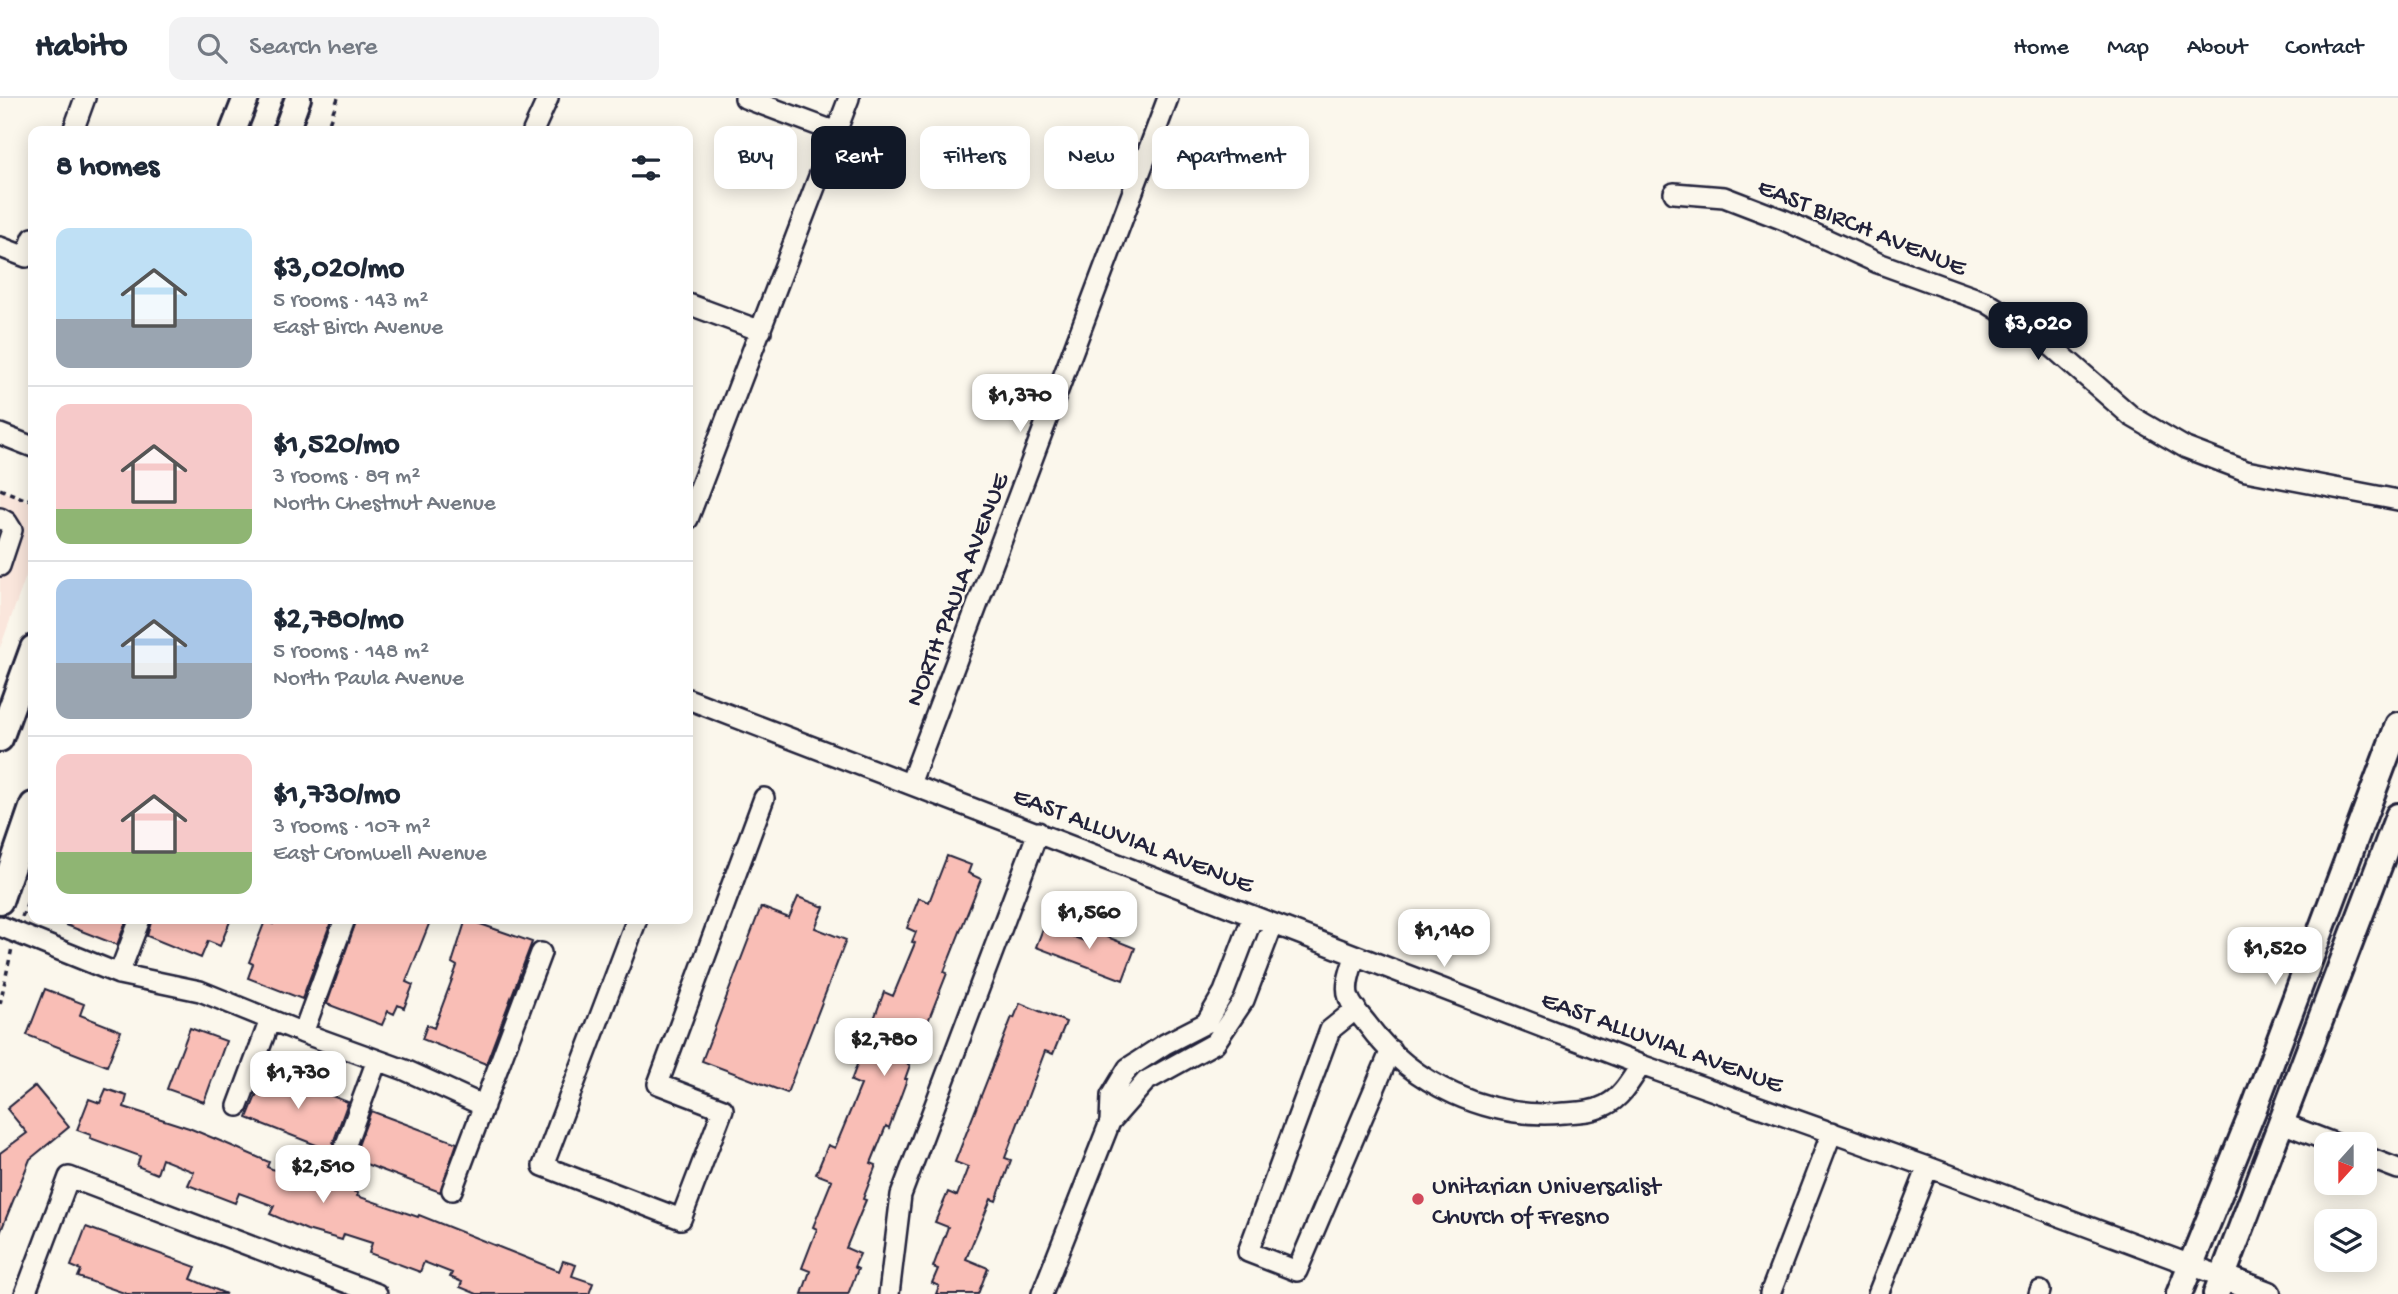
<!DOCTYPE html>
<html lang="en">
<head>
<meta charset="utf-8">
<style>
  :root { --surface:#fff; --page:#f2f2f3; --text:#1f2937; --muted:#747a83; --line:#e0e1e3; --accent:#111827 }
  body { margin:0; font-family:"Gochi Hand",sans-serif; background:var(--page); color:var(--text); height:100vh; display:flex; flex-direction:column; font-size:26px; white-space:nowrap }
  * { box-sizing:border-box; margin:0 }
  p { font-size:23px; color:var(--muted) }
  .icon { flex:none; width:38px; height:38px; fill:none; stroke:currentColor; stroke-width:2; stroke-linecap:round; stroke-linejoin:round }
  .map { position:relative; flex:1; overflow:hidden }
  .side { position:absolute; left:28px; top:28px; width:665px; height:798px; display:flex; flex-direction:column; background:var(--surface); border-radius:14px; box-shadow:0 4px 18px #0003 }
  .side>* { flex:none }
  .hud { position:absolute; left:714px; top:28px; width:665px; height:63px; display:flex; gap:14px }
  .needle { width:46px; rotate:201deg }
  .controls { position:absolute; left:2314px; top:1034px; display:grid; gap:14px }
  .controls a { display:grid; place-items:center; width:63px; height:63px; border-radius:14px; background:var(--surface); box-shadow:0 4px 18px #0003; font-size:35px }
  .price { position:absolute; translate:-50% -60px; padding:0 16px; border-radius:14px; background:#fff; color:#222; font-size:23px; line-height:46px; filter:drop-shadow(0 2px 4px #0008) }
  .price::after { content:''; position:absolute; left:50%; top:42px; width:21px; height:16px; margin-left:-10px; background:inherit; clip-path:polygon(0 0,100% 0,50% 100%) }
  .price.active { background:var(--accent); color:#fff }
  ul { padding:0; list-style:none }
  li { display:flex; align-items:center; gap:21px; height:175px; padding:0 28px }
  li+li { border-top:2px solid var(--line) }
  li span { display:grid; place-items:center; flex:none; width:196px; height:140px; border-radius:14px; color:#555 }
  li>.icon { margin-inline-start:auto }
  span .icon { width:84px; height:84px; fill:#fffc; stroke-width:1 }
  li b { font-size:30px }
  h2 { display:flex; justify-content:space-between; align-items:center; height:84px; padding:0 28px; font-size:30px }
  .chip { padding:0 24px; border-radius:14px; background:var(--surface); box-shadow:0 4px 18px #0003; font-size:24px; line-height:63px }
  .chip.active { background:var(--accent); color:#fff }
  header { display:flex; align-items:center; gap:42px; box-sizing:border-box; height:98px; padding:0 35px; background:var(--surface); border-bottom:2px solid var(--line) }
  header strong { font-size:33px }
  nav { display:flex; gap:38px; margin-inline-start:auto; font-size:24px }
  .search { width:490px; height:63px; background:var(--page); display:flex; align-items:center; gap:18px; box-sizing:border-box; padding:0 24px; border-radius:14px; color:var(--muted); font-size:26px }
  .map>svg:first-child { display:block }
  .built { fill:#fae6dc }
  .building { fill:#f9beb6; stroke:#22223b; stroke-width:2 }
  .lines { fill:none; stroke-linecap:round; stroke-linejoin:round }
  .minor-casing { stroke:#22223b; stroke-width:24 }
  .major-casing { stroke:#22223b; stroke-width:30 }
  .path { stroke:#22223b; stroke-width:3.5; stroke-dasharray:5 5; stroke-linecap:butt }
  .minor { stroke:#fbf7ec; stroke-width:19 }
  .major { stroke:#fbf7ec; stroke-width:24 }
  .poi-dot { fill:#d1495b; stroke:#fbf7ec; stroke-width:2.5 }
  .labels { text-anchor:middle; stroke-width:5; stroke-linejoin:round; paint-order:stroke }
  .street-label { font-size:26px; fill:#22223b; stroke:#fbf7ec }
  .poi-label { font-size:26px; fill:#22223b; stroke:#fbf7ec; text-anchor:start }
</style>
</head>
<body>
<header>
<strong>Habito</strong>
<div class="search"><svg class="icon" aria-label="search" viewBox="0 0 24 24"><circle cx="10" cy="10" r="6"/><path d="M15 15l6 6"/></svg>Search here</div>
<nav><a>Home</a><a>Map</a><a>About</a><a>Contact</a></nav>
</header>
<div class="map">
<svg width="2398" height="1196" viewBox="0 0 2398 1196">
  <rect width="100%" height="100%" fill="#fbf7ec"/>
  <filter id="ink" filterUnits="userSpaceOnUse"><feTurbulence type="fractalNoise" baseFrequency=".0143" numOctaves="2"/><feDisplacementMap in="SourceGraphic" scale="14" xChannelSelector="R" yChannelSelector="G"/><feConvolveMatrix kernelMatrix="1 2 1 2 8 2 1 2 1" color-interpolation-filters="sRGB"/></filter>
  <g filter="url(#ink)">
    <path class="built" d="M0,392l33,13v54l-33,91z"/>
    <path class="building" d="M947,758l24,9 -3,8 13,6 -37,93 3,1 -22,56 -13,-6 -15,37 13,5 -5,14h2l-18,49 -3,-2 -15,37 5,2 -13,34 3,1 -20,48 14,6 -6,13 4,2 -10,25h-46l8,-23 -8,-3 15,-39 -4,-2 19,-47 -16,-6 12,-29 7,3 26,-63 -10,-4 33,-89 9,4 22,-53 -3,-1 4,-10 -9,-4 12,-30 10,4z
      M798,799l26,10 -9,21 31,12 -59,153 -85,-32 59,-154 28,11z
      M51,821h76l-10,26z
      M152,821h79l-11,27 -12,-5 -7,17 -54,-22z
      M275,821h57l-30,80 -54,-21 5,-14 -4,-2 16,-41 8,3z
      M357,821h74l-25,63 7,3 -9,23 -6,-3 -4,9 -6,-3 -6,14 -55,-21z
      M466,821l66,23 -46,122 -64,-25 5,-14 7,3 23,-62 -5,-3z
      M1044,828l46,17 5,-11 40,16 -12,32 -87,-33z
      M45,891l39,15 -4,11 41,16 -14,35 -80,-31z
      M1020,905l46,19 -13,32 -8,-3 -40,107 6,2 -15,41 -5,-2 -25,60 22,9 -10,26h-42l3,-8 -7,-3 6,-14 -5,-2 15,-40 -13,-5 13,-30 9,4 11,-29 -13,-5 57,-145 2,1z
      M190,930l36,13 -22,61 -37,-13z
      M266,973l82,31 -15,41 1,9 -87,-34z
      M35,988l34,41 -39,32 -30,74v-80l27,-20 -20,-24z
      M106,991l21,7 -3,11 65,21 36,15 44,19 -2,5 54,22 3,-8 34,12 -1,3 61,21 1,-2 140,56 4,-10 13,4 -4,11 21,7 -4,11h-112l-17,-7 2,-5 -12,-5 2,-4 -28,-11 -4,10 -51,-19 3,-10 -28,-9 -2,6 -35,-10 -37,-16 4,-8 -35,-13 -4,10 -47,-18 6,-13 -32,-13 -5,15 -20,-8 3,-10 -50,-18 1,-3 -14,-5 12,-31 11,4z
      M371,1013l86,32 -17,49 -90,-34 6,-7z
      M86,1129l110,40 -5,12 35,15h-99l-49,-17 3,-7 -10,-4z"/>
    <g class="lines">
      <g class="minor-casing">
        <path id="minor" d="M745,0l91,34
          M73,33l12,-33
          M533,33l15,-33
          M1674,95l50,4 60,23 94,43 108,39 54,34 91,80 55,32 60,23 152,29
          M0,149l26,10 7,-19
          M688,206l73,27
          M0,336l33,13
          M0,420l7,4 5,8 -12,36
          M688,421l161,-421
          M688,601l953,366 287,102 295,110
          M910,686l258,-686
          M1253,818l-29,76 -18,31 -41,21 -37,24 -17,28 -1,26 36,-41 69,-38 29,-43 29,-76
          M637,821l-94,247 138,53 42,-110 -65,-25 106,-286
          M0,828l119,48 81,17 103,42 102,37 79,36
          M1355,858c-3,12 -11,29 -6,42 3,9 12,18 18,26 45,61 122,96 197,89 14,-1 29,-1 42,-8 16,-8 25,-25 35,-40
          M119,876l21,-55
          M1356,911l-26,21 -82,222 49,19 94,-221
          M303,935l42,-114
          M238,1008l32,-86
          M2282,1025l54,21
          M345,1049l32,-87
          M2364,1058l34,13
          M452,1092l89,-237
          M25,1196l44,-117 308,117
          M889,1196l12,-99 137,-363
          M1042,1196l68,-172
          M1770,1196l62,-162
          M1878,1196l50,-127
          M2039,1196l1,-3"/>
      </g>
      <g class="major-casing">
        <path id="major" d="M233,33l13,-33
          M286,33l12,-33
          M0,641l33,-91
          M0,803l33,-96
          M2223,1179l45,17
          M2179,1196l74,-183 145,-386
          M2216,1196l182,-478"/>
      </g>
      <path class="path" d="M326,33l12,-33
        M0,391l27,11 6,-3
        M22,819l11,-29
        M0,906l12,-56"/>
      <use href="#minor" class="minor"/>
      <use href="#major" class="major"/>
    </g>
  </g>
  <circle class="poi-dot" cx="1418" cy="1101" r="7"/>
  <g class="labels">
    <g class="street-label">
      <text transform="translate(1863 127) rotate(22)" y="9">EAST BIRCH AVENUE</text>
      <text transform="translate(955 491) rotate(-69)" y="9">NORTH PAULA AVENUE</text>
      <text transform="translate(1134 740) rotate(21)" y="9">EAST ALLUVIAL AVENUE</text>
      <text transform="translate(1663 942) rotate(20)" y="9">EAST ALLUVIAL AVENUE</text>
    </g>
    <g class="poi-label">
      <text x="1432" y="1095">Unitarian Universalist<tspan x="1432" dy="30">Church of Fresno</tspan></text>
    </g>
  </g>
</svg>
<div class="controls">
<a><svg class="needle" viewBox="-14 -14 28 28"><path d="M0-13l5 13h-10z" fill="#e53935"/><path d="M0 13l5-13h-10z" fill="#747a83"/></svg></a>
<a><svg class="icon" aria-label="layers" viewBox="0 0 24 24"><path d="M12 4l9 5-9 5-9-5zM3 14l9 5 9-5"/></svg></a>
</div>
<b class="price active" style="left:2038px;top:264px">$3,020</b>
<b class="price" style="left:1020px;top:336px">$1,370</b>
<b class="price" style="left:1089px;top:853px">$1,560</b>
<b class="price" style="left:1444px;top:871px">$1,140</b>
<b class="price" style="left:2275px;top:889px">$1,520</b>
<b class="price" style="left:884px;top:980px">$2,780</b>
<b class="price" style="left:298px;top:1013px">$1,730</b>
<b class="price" style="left:323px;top:1107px">$2,510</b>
<div class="hud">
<a class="chip">Buy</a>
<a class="chip active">Rent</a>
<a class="chip">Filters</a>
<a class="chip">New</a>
<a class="chip">Apartment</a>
</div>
<section class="side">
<h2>8 homes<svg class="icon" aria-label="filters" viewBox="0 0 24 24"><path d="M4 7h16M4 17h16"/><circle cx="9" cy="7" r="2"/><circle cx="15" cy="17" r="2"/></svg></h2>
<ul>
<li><span style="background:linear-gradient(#bfe0f5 65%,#9aa5b1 0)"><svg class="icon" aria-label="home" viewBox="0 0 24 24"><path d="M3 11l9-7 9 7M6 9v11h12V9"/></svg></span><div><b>$3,020/mo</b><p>5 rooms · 143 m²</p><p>East Birch Avenue</p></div></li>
<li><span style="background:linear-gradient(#f6c9c9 75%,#8fb573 0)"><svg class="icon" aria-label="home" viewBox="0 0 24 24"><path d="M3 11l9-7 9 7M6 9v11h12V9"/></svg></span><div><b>$1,520/mo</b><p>3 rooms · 89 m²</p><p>North Chestnut Avenue</p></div></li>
<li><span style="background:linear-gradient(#a9c7e8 60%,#9aa5b1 0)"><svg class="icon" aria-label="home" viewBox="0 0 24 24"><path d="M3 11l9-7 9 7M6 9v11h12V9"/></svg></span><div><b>$2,780/mo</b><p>5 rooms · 148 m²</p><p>North Paula Avenue</p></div></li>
<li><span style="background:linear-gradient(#f6c9c9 70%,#8fb573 0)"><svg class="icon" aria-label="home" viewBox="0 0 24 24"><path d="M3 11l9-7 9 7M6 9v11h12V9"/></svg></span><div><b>$1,730/mo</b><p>3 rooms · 107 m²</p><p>East Cromwell Avenue</p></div></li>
</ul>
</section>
</div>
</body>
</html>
